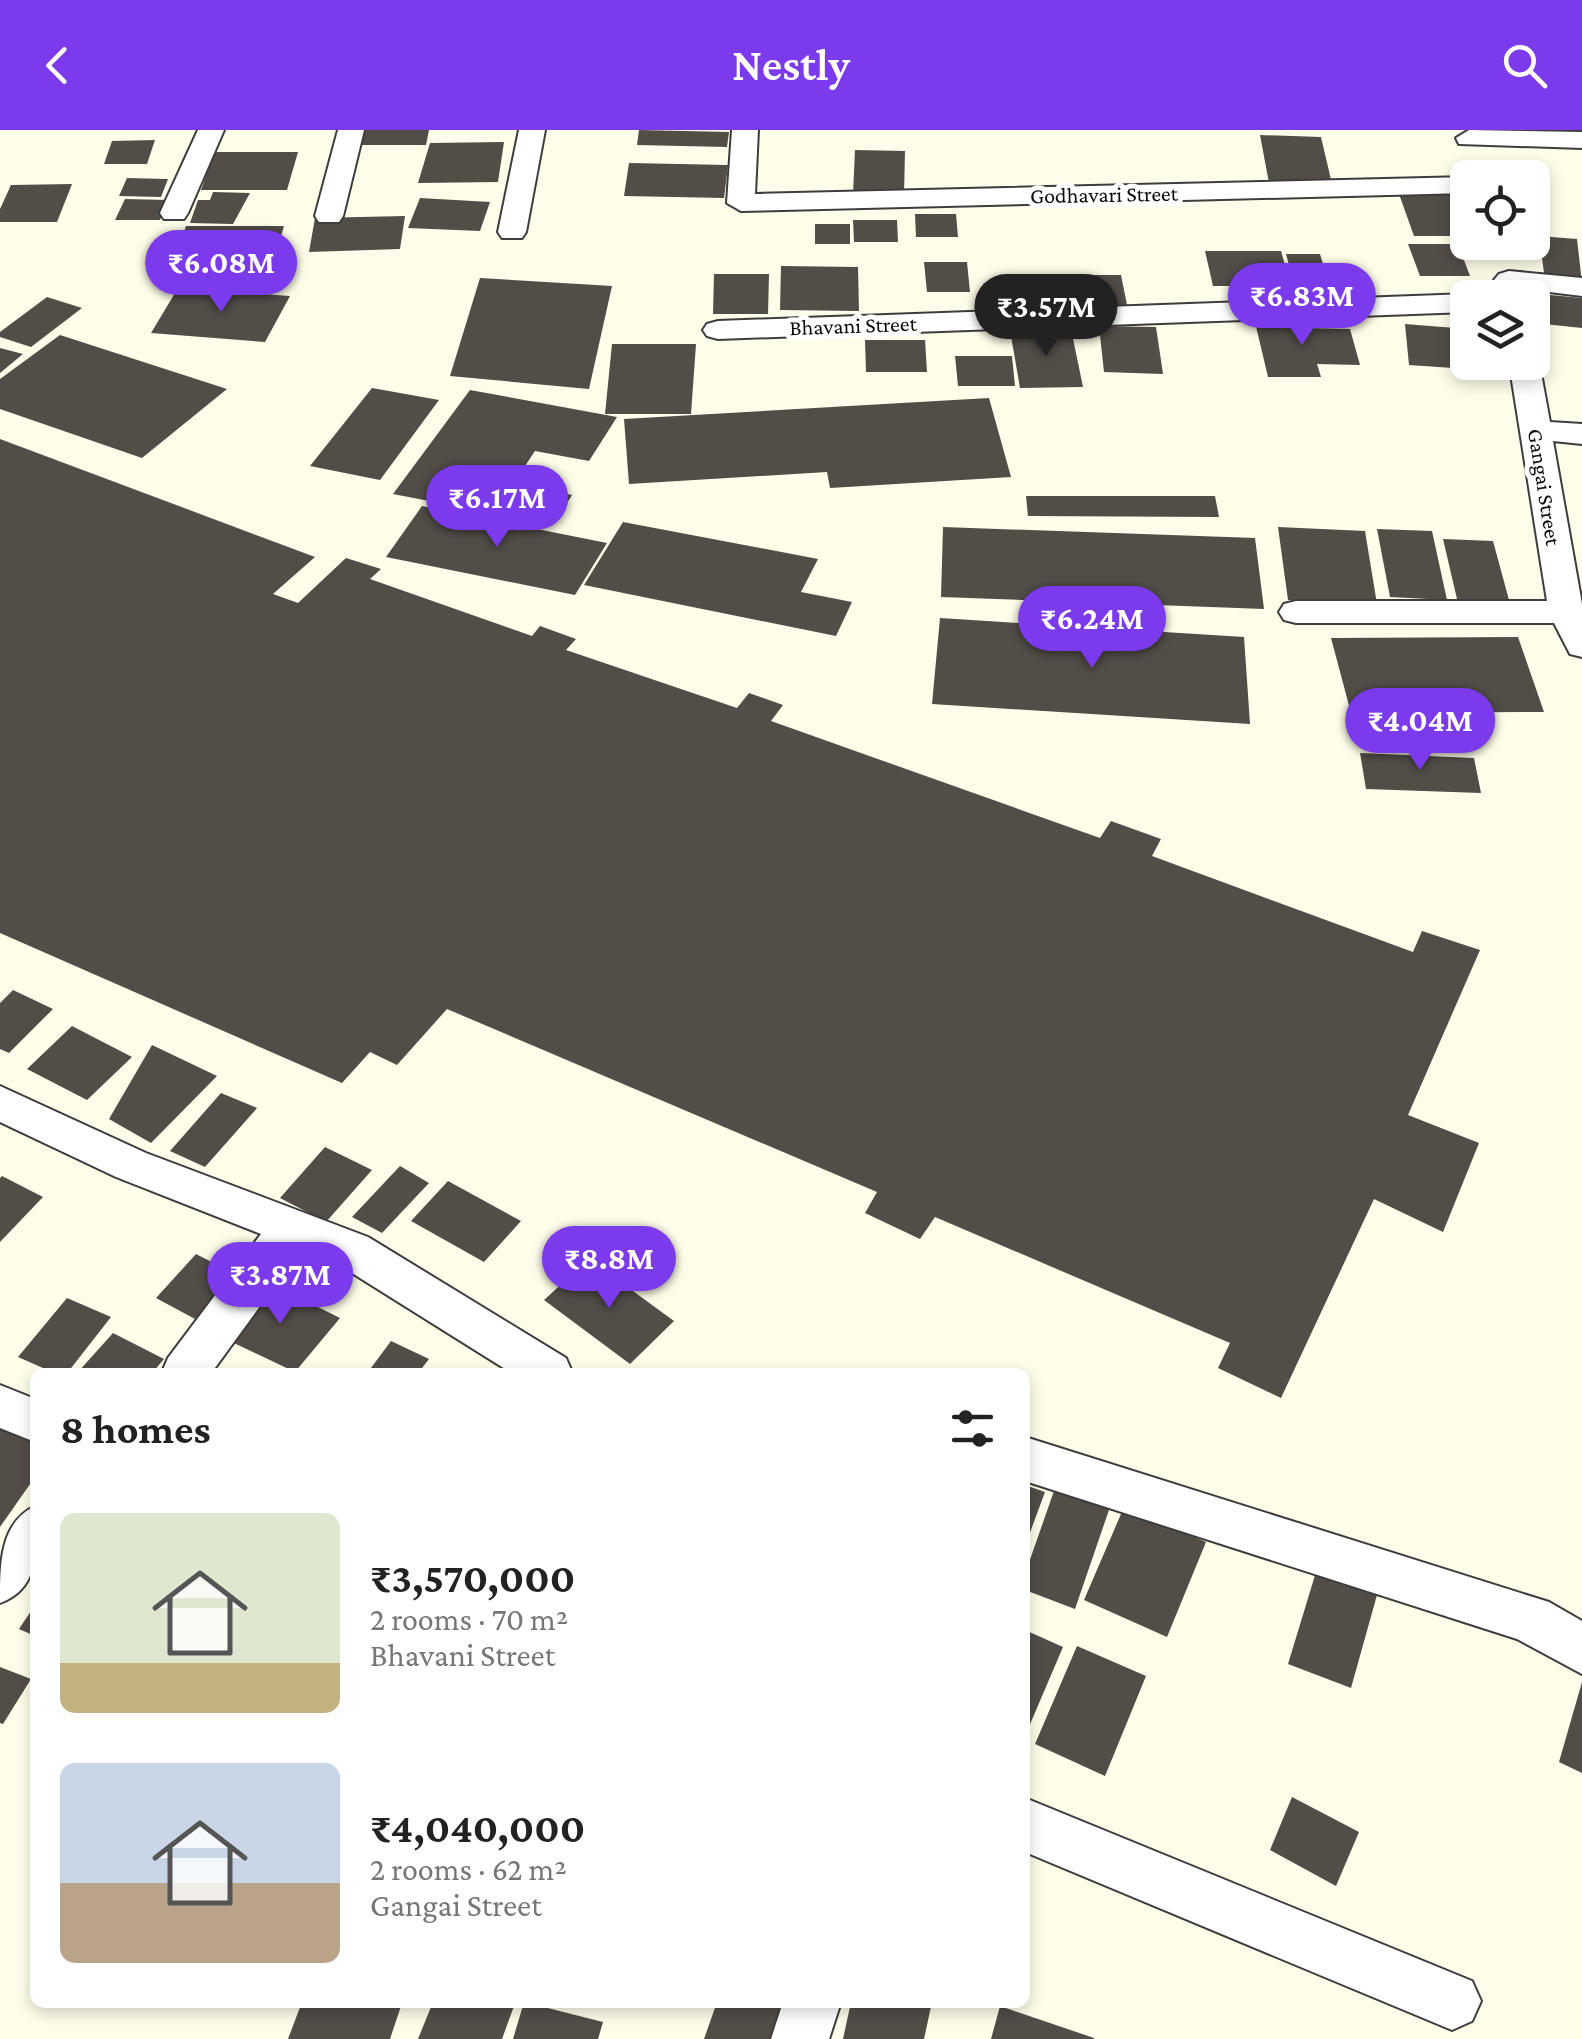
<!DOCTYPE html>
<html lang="en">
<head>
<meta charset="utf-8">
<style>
  :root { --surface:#fff; --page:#f6f6f6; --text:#222; --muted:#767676; --accent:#7c3aed }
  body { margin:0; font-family:"Crimson Pro",serif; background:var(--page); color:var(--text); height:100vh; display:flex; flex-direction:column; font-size:38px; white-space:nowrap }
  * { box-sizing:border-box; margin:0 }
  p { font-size:32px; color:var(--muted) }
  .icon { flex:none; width:55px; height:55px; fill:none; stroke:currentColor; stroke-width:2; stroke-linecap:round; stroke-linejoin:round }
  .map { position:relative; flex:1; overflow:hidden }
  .drawer { position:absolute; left:30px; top:1238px; width:1000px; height:640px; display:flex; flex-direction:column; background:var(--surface); border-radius:15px; box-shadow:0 5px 15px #0003 }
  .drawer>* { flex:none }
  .tools { position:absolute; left:1450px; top:30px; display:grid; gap:20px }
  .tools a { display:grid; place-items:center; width:100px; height:100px; border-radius:15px; background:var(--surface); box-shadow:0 5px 15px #0003; font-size:50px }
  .price { position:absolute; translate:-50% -85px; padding:0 22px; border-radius:35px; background:var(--accent); color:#fff; font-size:32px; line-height:65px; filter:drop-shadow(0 2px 5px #0008) }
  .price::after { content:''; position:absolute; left:50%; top:60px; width:30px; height:22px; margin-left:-15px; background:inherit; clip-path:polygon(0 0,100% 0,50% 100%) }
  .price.current { background:#222; color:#fff }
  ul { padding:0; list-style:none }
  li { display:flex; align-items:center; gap:30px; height:250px; padding:0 30px }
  li span { display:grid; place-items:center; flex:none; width:280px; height:200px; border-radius:15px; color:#555 }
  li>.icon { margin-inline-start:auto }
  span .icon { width:120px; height:120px; fill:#fffc; stroke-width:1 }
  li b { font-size:42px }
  h2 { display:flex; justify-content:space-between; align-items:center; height:120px; padding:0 30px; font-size:42px }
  header { display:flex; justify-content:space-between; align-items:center; height:130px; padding:0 30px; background:var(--accent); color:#fff; font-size:45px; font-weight:600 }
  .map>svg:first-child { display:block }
  .building { fill:#524d47 }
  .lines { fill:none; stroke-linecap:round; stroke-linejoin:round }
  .street-casing { stroke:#3d3d3d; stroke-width:4 }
  .street { fill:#fff; fill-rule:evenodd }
  .labels { text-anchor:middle; stroke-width:10; stroke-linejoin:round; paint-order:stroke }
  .far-street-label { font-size:22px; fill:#0a0a0a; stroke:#fff }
</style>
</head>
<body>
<header><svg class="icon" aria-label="back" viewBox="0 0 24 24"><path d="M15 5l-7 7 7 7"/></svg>Nestly<svg class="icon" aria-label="search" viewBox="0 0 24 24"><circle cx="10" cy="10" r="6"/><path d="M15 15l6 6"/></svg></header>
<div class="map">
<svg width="1582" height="1909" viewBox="0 0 1582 1909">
  <rect width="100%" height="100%" fill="#fefde9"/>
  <path class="building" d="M363,0h66l-3,15h-72z
    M639,0l90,2 -2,15 -90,-2z
    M1260,5l61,2 11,47 -63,-1z
    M155,10l-8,24h-43l8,-23z
    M504,12l-6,40 -80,1 12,-40z
    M855,20l50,1 -1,44 -51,-1z
    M214,22h84l-11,38h-86z
    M629,33l99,2 -4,33 -100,-2z
    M127,48l41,1 -7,18 -42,-1z
    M72,54l-15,38h-57v-13l11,-24z
    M213,62l37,1 -17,31 -43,-1 8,-23h12z
    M1399,64h59l10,24v18h-54z
    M420,68l70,4 -10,29 -72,-3z
    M125,69l44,1 -9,20h-45z
    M915,84h41l2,23h-42z
    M405,86l-5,33 -91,3 6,-34z
    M853,90h44l1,22h-44z
    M815,94h35v20h-35z
    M186,96h98l-9,31h-100z
    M1539,106l38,3 5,44 -37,-3z
    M1408,114h50l12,32h-50z
    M1205,121h76l10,35h-78z
    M1286,124h34l11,36h-35z
    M924,132h43l3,30h-43z
    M781,136l77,1 1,44 -79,-1z
    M714,144h55l-1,40h-55z
    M1072,145h49l6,30h-50z
    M480,148l132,8 -23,103 -139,-13z
    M178,158l112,8 -25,46 -114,-9z
    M1540,164l42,4v30l-38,-4z
    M47,167l35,11 -51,39 -31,-10v-5z
    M1254,188h47l3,10 46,1 10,36 -43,-1 4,13h-53z
    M1405,194l63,5v33h13l1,8 -73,-5z
    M1099,196l57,1 7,47 -59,-2z
    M1071,199l12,58 -63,1 -10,-58z
    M60,205l167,54 -85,69 -142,-49v-30z
    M865,210h60l2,32h-61z
    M612,214h84l-5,70h-86z
    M0,218l23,6 -23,19z
    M955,226h57l3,30h-57z
    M372,258l67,12 -59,80 -70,-14z
    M470,260l147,27 -28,44 -54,-10 -22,33 59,11 -19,30 -160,-31z
    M989,268l22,79 -181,11 -3,-16 -198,12 -5,-65z
    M0,309l315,118 -42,37 25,9 48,-45 35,11 -11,10 162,57 8,-10 36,13 -10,11 171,58 12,-15 34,12 -12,16 329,117 11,-17 50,18 -9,17 261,96 9,-21 58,19 -72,165 71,28 -36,89 -69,-33 -93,199 -63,-30 12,-25 -295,-126 -15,22 -55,-26 12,-21 -430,-183 -50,56 -27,-13 -28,31 -342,-150z
    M1026,366h189l4,21 -191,-1z
    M422,376l185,37 -32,52 -189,-38z
    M623,392l195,37 -17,33 51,10 -16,34 -252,-51z
    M943,397l312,11 9,71 -323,-12z
    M1278,397l87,4 12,73 -89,-4z
    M1377,399l55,2 15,69 -57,-3z
    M1443,409l50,2 16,59 -52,-1z
    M940,488l304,19 6,87 -318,-20z
    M1518,507l26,75 -193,1 -20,-75z
    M1360,623l114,5 7,35 -115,-4z
    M13,860l40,19 -44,44 -9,-4v-46z
    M72,896l60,31 -45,43 -60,-31z
    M152,915l65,31 -66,67 -42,-24z
    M221,963l36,15 -52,59 -35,-16z
    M325,1017l47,23 -46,52 -46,-24z
    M400,1036l29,17 -47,50 -30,-16z
    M2,1046l41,21 -43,45v-64z
    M448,1051l73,40 -37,41 -73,-41z
    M196,1124l39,20 -40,45 -39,-21z
    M589,1129l85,62 -44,43 -86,-64z
    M266,1151l74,37 -45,54 -76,-36z
    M67,1168l44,19 -43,55h-16l-34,-15z
    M113,1203l51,26 -11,13h-75z
    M391,1211l38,18 -10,13h-51z
    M0,1292l35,14v41l-35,50z
    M1025,1355l20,7 -20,54z
    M1055,1358l55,19 -35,102 -50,-19v-16z
    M1124,1377l82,35 -39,95 -83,-37z
    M1316,1442l61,23 -26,93 -63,-24z
    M35,1475v31l-16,-7z
    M1025,1500l38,17 -38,89z
    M1077,1516l69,30 -41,100 -70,-32z
    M0,1537l31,12 -28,45 -3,-1z
    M1582,1552v91l-23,-11z
    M1292,1667l67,35 -23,54 -66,-36z
    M302,1872h85l14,4 -11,33h-102z
    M433,1872h70l11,4 -12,33h-84z
    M524,1872l79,20 -5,17h-85z
    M717,1872h80l-11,37h-82z
    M851,1872h81l-8,37h-81z
    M1000,1876l94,32v1h-103z"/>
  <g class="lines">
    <g class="street-casing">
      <path id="street" d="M198,0h26l-36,83 -4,6h-20l-4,-6z
        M338,0h26l-21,86 -4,6h-20l-4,-6z
        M519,0h26l-19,102 -4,6h-20l-4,-6z
        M732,0h26l-3,64 713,-17 3,1h-3v15l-727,18 -14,-8z
        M1469,0l113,2v16l-123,-4 -3,-6z
        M1509,141l73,7v18l-83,-10 -5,-6 5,-6z
        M1468,164l11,4h-11v14l-750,27 -11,-3 -4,-6 4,-6 11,-3z
        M1532,225l7,7 11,60 32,2v20l-29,-3 29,163v53l-12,-3 -16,-31h-258l-12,-3 -5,-8 5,-8 12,-3h251l-38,-239h23z
        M0,956l146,67 222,84 198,121 6,14h-62l-174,-109 -35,-13 -89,122h-50l6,-14 93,-124 -145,-57 -116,-55z
        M0,1255l35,14v43l-35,-14z
        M1025,1307l524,165 33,19v53l-65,-35 -492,-158z
        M35,1376c0,40 8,81 -35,97 0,-40 0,-80 35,-97z
        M1025,1668l447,183 9,20 -9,20 -20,9 -427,-178z
        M783,1872h58l-12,37h-58z"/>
    </g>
    <use href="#street" class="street"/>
  </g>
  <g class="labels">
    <g class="far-street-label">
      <text transform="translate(1104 64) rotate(-1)" y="8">Godhavari Street</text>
      <text transform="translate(853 195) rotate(-2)" y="8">Bhavani Street</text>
      <text transform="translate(1545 357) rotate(81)" y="8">Gangai Street</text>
    </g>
  </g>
</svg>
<div class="tools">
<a><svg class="icon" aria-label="locate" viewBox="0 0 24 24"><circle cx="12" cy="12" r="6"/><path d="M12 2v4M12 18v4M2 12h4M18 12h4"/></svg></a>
<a><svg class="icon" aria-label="layers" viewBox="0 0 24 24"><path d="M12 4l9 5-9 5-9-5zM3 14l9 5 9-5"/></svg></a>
</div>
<b class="price" style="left:221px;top:185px">₹6.08M</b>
<b class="price" style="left:1302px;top:218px">₹6.83M</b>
<b class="price current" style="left:1046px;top:229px">₹3.57M</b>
<b class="price" style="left:497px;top:420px">₹6.17M</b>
<b class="price" style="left:1092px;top:541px">₹6.24M</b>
<b class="price" style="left:1420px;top:643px">₹4.04M</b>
<b class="price" style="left:609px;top:1181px">₹8.8M</b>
<b class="price" style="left:280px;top:1197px">₹3.87M</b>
<section class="drawer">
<h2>8 homes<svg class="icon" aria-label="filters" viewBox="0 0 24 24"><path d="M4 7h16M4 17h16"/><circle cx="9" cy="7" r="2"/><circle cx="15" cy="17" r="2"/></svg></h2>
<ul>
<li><span style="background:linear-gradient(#dfe7d0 75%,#c2b280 0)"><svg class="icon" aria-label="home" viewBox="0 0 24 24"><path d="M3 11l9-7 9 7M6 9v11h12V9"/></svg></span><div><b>₹3,570,000</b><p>2 rooms · 70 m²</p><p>Bhavani Street</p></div></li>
<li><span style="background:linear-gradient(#c9d6e8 60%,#b9a48a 0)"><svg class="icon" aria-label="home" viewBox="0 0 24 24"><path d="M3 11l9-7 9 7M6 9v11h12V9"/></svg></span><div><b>₹4,040,000</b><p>2 rooms · 62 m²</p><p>Gangai Street</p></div></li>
</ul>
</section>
</div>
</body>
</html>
